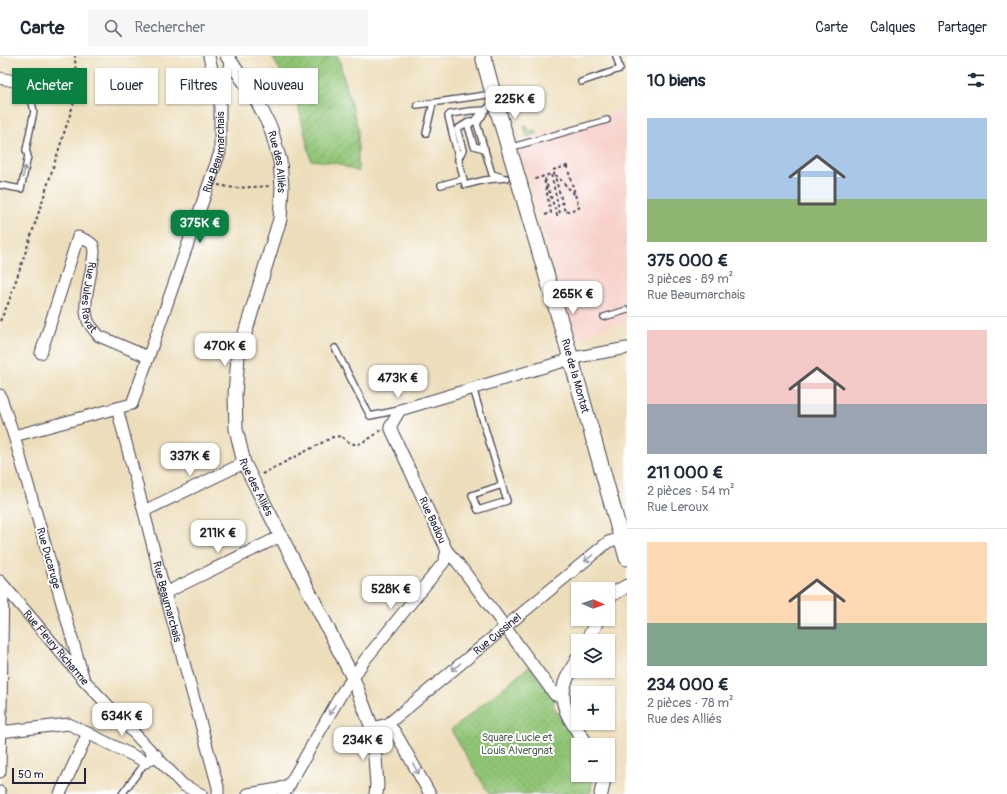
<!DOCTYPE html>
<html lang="fr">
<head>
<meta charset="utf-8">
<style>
  :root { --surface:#fff; --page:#f6f6f7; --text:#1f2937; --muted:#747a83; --line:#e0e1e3; --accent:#0b8043 }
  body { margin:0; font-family:Pangolin,sans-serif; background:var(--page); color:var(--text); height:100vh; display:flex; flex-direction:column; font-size:15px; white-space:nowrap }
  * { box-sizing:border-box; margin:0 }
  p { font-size:13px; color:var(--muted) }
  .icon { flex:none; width:22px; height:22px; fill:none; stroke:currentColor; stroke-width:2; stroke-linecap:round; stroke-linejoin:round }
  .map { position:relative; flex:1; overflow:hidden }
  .panel { display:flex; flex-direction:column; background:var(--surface); width:380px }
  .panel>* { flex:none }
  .top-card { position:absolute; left:12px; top:12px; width:380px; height:36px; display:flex; gap:8px }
  .needle { width:26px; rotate:92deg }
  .tools { position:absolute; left:571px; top:526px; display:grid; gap:8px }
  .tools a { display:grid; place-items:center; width:44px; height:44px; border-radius:0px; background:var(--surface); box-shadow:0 1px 3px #0004; font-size:20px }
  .scale { position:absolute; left:12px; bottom:10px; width:74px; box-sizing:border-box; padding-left:4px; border:2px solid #22223b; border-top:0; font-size:11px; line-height:14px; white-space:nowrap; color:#22223b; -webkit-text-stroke:3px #fff; paint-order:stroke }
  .price { position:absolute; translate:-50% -34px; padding:0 9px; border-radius:8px; background:#fff; color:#222; font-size:13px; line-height:26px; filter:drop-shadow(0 1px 2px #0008) }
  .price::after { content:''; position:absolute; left:50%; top:24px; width:12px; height:9px; margin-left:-6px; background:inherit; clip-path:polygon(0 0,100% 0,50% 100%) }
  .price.selected { background:var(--accent); color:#fff }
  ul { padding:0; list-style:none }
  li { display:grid; align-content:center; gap:8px; height:212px; padding:0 20px }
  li+li { border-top:1px solid var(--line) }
  li span { display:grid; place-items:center; height:124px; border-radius:0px; color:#555 }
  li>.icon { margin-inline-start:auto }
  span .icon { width:72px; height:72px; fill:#fffc; stroke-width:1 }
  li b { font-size:17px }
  h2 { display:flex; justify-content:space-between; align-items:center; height:48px; padding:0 20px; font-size:17px }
  .pill { padding:0 14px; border-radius:0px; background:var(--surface); box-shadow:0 1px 3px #0004; font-size:14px; line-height:36px }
  .pill.selected { background:var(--accent); color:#fff }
  header { display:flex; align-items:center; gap:24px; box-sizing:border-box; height:56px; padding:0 20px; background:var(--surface); border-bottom:1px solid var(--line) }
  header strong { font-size:19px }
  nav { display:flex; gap:22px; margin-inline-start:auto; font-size:14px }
  .search { width:280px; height:36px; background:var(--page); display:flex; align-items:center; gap:10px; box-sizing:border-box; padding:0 14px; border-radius:0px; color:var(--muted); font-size:15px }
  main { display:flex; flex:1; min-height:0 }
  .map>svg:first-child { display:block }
  .built { fill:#f7d1c9 }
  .grass { fill:url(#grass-dots); stroke:#597358 }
  .garden { fill:url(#garden-furrows); stroke:#597358 }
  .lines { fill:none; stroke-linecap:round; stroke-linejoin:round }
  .service-casing { stroke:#403e4e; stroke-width:8 }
  .minor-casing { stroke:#403e4e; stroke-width:13 }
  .tertiary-casing { stroke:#403e4e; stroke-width:15 }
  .secondary-casing { stroke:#403e4e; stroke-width:17 }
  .path { stroke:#403e4e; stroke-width:2; stroke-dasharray:3 3; stroke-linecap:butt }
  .service { stroke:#fff; stroke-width:5.5 }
  .minor { stroke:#fff; stroke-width:11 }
  .tertiary { stroke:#fff; stroke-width:13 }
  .secondary { stroke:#fff; stroke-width:15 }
  .oneway { stroke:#9c9ca7 }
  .labels { text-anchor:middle; stroke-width:4; stroke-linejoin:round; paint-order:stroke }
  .street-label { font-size:11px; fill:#22223b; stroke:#fff }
  .park-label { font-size:11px; fill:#4e6352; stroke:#fff }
</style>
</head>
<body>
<header>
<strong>Carte</strong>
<div class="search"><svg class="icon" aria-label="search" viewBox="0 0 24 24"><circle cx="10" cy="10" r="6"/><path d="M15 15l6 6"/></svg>Rechercher</div>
<nav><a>Carte</a><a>Calques</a><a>Partager</a></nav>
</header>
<main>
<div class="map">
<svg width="627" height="738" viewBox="0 0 627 738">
  <defs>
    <pattern id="grass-dots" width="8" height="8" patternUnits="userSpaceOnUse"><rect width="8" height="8" fill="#90c475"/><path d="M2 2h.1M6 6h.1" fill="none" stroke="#7ca866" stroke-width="1.8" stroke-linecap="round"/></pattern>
    <pattern id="garden-furrows" width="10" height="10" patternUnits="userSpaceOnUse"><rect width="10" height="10" fill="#90c475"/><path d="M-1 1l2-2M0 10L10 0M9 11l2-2" fill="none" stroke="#7ca866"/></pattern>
  </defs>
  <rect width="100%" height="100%" fill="#fff"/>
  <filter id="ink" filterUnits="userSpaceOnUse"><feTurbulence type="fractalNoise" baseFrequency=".025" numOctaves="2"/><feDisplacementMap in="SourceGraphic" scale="8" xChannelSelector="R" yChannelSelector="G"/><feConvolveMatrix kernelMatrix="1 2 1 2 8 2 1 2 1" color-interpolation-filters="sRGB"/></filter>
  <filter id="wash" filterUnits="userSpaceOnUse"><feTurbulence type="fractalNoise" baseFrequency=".012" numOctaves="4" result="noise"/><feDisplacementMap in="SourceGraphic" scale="16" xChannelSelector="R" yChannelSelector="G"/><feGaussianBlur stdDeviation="0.9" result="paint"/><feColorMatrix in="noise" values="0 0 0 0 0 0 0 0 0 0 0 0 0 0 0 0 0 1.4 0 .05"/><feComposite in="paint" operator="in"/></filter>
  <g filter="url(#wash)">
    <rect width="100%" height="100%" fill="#eddebb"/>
    <path class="built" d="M627,52v215l-52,15 -58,-197z"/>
    <path class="grass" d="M527,69l2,6 7,-1 1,4 -10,3 -3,-11z
      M530,610l25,34 -2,5 25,40v30h15l-2,17 -4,2h-98l-38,-64z"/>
    <path class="garden" d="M272,0h66l20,73v43l-22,-9 -25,-3 -14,-59z"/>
  </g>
  <g filter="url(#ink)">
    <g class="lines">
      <g class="service-casing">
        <path id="service" d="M581,26l39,-13 -4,-13
          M417,49l76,-11
          M486,54l-17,1 -19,3 -2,2 17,69 20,-5 21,-2
          M484,57l-7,11 15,50 10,3
          M426,77l7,-30
          M509,92l98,-28
          M485,93l-11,-3 -6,-20 26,-24
          M458,104l5,-10 -6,-21 13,-8
          M0,129l21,4 7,-33 -2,-6 8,-39c-3,-9 -2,-18 -6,-27
          M441,129l22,-6
          M604,261l23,-7
          M335,292l35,68 29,-6
          M473,332l29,97 5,16 -29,9 -6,-15 30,-10
          M122,738l24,-32"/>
      </g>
      <g class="minor-casing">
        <g id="minor">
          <path d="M0,22l28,6"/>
          <path d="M215,24l19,-14"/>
          <path id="s1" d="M41,297l37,-116 10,4 5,4 1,6c-1,21 -14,54 -5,72 3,5 7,9 10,13l49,21"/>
          <path d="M0,339l14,41"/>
          <path id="s2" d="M117,352l48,185 53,194v7"/>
          <path d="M144,455l100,-48"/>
          <path id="s3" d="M0,525l84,99 99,105 18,9"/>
          <path d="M165,537l116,-57"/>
          <path id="s4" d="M84,624l-70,-244 118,-32 88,-252v-49l-11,-47"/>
          <path d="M563,640l-8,-1 -97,-132 -11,-12 -57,-124 10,-17 178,-53 49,-9"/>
          <path d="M388,668l7,8 35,62"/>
          <path id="s5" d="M372,672l16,-4 220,-182 14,-4"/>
          <path d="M0,676l69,-8 77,38 10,-7"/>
          <path d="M0,716l3,-187"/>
          <path d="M0,736v2"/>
          <path d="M60,738l28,-61"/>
          <path d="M248,738l30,-5 12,-5"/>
          <path d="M284,738l59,-103 10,-13 11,-17 80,-99 3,-11"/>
        </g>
      </g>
      <g class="tertiary-casing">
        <g id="tertiary">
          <path id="s6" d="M227,0l30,45 14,28 9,32 2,26 -2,32 -42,137 -3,39 1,34 8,34 8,16 101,199 19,50 2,15 3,42 -1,9"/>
          <path d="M608,544l3,-5 16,-9"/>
          <path d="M587,585l11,-22"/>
          <path d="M578,602c-4,8 -10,16 -13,25 -8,25 10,42 22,62"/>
          <path d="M601,738l3,-15 -1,-4"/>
        </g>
      </g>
      <g class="secondary-casing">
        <g id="secondary">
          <path id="s7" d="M483,0l12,45 69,233 63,224"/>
        </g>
      </g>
      <path class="path" d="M567,110l12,42 -14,4 -12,-42z
        M555,120h2l18,19
        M535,123l16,-5
        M218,129l16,3 37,-2
        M545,159l6,-2 -7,-34h1l12,36 3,-1 -9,-40
        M0,265l8,-17 26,-77 40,-125 2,-21 -1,-25
        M262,418l71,-37 8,-1 7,6 9,3 15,-8 9,-7"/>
      <use href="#service" class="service"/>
      <use href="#minor" class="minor"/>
      <use href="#tertiary" class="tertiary"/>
      <use href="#secondary" class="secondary"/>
    </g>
    <defs><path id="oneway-shaft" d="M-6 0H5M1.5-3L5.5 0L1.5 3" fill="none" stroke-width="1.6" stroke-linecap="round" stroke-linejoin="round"/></defs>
    <g class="oneway">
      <use href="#oneway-shaft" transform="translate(24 116) rotate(-79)"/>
      <use href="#oneway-shaft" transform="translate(589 502) rotate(141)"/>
      <use href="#oneway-shaft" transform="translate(456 611) rotate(140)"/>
      <use href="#oneway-shaft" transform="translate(332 654) rotate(120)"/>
      <use href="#oneway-shaft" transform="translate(416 713) rotate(60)"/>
    </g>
  </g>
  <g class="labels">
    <g class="street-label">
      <text dy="4" stroke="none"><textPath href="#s4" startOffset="642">Rue Beaumarchais</textPath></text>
      <text dy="4" stroke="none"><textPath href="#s6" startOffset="119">Rue des Alliés</textPath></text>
      <text dy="4" stroke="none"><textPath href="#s1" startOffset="192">Rue Jules Ravat</textPath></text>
      <text dy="4" stroke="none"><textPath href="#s7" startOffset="333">Rue de la Montat</textPath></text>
      <text dy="4" stroke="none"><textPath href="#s6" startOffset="455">Rue des Alliés</textPath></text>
      <text transform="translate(433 464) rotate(65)" y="4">Rue Badiou</text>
      <text transform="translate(49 502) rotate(74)" y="4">Rue Ducaruge</text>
      <text dy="4" stroke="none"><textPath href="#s2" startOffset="200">Rue Beaumarchais</textPath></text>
      <text dy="4" stroke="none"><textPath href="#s5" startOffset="158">Rue Cussinel</textPath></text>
      <text dy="4" stroke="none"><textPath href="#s3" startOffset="87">Rue Fleury Richarme</textPath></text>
    </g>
    <g class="park-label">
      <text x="517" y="685">Square Lucie et<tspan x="517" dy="13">Louis Alvergnat</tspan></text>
    </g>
  </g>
</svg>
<div class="tools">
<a><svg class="needle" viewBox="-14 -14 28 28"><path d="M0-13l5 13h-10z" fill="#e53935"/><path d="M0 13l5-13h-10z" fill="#747a83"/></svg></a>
<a><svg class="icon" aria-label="layers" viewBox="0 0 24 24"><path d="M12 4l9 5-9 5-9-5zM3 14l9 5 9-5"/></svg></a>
<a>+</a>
<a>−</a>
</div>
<div class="scale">50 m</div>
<b class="price" style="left:515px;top:64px">225K €</b>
<b class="price selected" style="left:200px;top:188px">375K €</b>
<b class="price" style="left:573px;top:259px">265K €</b>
<b class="price" style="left:225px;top:311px">470K €</b>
<b class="price" style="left:398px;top:343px">473K €</b>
<b class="price" style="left:190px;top:421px">337K €</b>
<b class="price" style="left:218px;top:498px">211K €</b>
<b class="price" style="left:391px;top:554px">528K €</b>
<b class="price" style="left:122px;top:681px">634K €</b>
<b class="price" style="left:363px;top:705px">234K €</b>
<div class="top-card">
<a class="pill selected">Acheter</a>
<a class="pill">Louer</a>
<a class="pill">Filtres</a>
<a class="pill">Nouveau</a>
</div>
</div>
<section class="panel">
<h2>10 biens<svg class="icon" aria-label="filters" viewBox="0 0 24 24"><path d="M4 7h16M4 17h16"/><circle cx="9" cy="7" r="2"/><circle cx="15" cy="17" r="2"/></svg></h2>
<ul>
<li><span style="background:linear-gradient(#a9c7e8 65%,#8fb573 0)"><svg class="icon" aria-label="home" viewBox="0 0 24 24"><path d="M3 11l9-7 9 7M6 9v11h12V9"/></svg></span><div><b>375 000 €</b><p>3 pièces · 89 m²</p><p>Rue Beaumarchais</p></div></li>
<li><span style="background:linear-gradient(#f6c9c9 60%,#9aa5b1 0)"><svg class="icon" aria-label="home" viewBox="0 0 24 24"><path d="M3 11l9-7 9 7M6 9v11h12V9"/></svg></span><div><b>211 000 €</b><p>2 pièces · 54 m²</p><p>Rue Leroux</p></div></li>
<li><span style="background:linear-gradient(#ffd9b3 65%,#7fa58c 0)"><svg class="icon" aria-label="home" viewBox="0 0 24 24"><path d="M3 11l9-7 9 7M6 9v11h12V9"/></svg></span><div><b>234 000 €</b><p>2 pièces · 78 m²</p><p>Rue des Alliés</p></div></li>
</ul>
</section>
</main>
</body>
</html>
